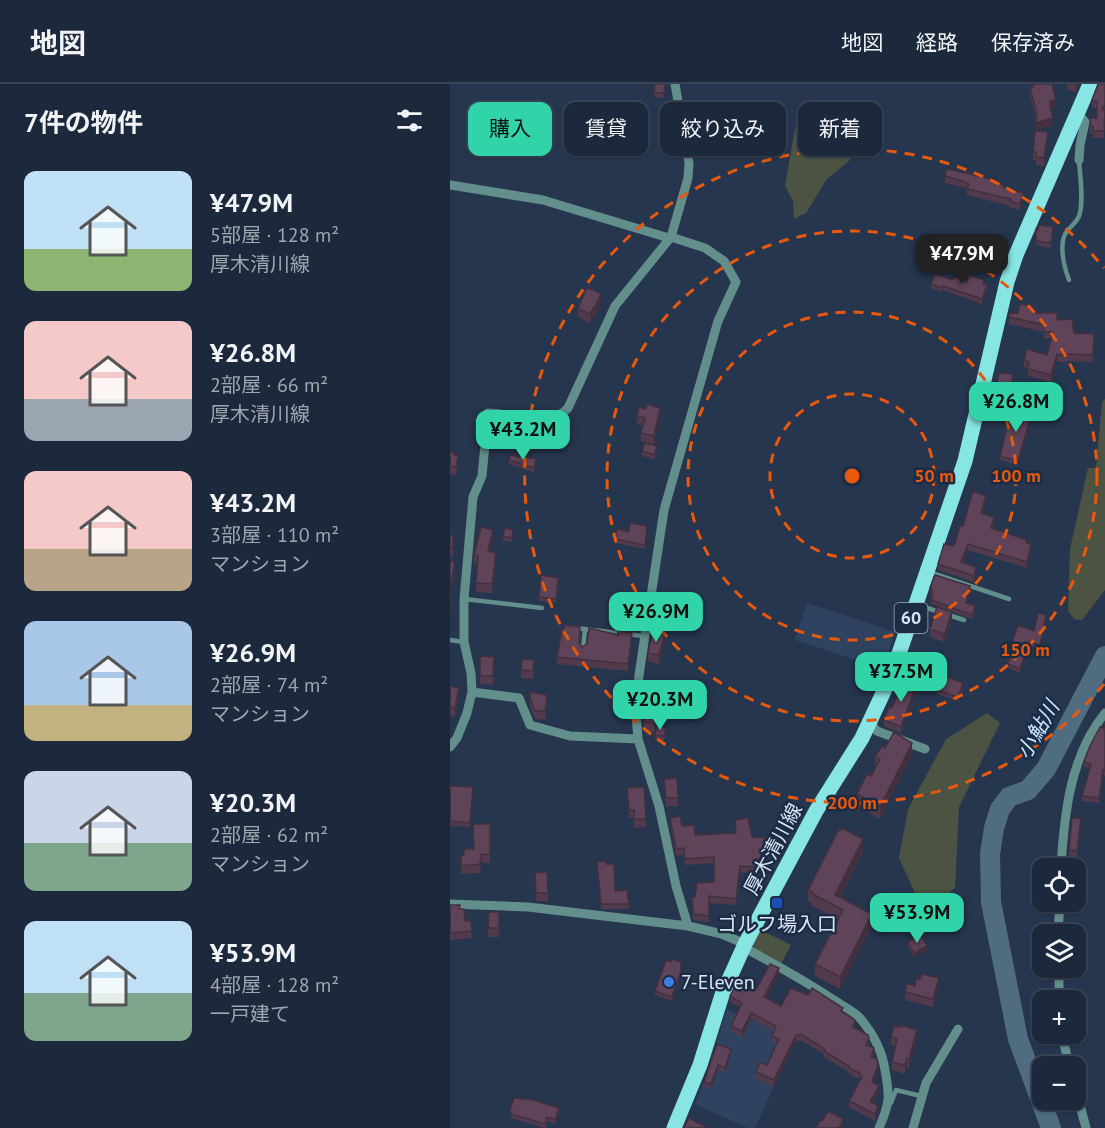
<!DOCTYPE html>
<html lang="ja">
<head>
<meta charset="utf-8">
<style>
  :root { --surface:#1c283b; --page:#253042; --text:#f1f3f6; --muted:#a0a6af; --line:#3a4455; --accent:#31d4a9 }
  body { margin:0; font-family:"PT Sans","Noto Sans JP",sans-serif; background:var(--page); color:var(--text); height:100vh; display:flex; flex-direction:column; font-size:22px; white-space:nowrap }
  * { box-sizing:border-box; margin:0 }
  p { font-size:20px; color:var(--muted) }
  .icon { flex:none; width:33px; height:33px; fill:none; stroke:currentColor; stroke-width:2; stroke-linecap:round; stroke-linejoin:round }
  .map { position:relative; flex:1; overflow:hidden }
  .drawer { display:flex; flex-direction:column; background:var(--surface); width:450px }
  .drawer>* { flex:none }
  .hud { position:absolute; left:18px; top:18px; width:546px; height:54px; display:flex; gap:12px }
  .tools { position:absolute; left:582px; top:774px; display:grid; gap:12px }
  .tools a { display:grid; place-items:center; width:54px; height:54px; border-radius:12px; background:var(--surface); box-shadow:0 2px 4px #0004,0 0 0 2px var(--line); font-size:30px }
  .price { position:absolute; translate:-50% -51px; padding:0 14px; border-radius:12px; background:var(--accent); color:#111; font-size:20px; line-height:39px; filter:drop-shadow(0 2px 3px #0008) }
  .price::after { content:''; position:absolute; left:50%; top:36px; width:18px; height:14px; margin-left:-9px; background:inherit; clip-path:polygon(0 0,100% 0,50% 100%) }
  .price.active { background:#222; color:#fff }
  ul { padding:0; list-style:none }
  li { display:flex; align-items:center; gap:18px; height:150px; padding:0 24px }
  li span { display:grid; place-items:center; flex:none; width:168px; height:120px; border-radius:12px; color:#555 }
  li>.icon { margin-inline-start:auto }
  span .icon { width:72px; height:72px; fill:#fffc; stroke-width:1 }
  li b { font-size:26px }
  h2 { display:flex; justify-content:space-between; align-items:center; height:72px; padding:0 24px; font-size:26px }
  .chip { padding:0 21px; border-radius:12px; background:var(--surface); box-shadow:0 2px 4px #0004,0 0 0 2px var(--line); font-size:21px; line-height:54px }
  .chip.active { background:var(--accent); color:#111 }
  header { display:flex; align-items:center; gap:36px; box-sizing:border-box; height:84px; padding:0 30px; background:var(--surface); border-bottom:2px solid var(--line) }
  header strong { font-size:28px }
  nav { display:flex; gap:33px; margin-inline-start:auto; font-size:21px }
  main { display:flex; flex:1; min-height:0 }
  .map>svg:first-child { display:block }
  .built { fill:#2f4360 }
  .green { fill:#4c5342 }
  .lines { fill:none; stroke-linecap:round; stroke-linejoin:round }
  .river { stroke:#506c81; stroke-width:20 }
  .service { stroke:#628e8c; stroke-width:4.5 }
  .minor { stroke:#628e8c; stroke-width:9 }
  .primary { stroke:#87e6e3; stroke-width:15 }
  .wall { fill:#523a4d }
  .shaded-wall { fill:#42303e }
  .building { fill:#5f4459; stroke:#42303e; stroke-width:1.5 }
  .ring { fill:none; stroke:#e8590c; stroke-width:3; stroke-dasharray:10 8 }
  .transit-dot { fill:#1a4fb4; stroke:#1c2c44; stroke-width:2 }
  .shop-dot { fill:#3f7fe0; stroke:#1c2c44; stroke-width:2 }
  .labels { text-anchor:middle; stroke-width:5; stroke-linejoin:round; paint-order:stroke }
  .shield { fill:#1c2c44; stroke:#a0adbf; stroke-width:1.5 }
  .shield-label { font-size:18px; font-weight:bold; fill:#d9e4f4 }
  .street-label { font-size:20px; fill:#d9e4f4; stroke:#1c2c44 }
  .poi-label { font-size:20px; fill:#d9e4f4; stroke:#1c2c44 }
  .water-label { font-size:21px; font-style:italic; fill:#c8e7ff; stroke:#1c2c44 }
  .centre { fill:#e8590c; stroke:#1c2c44; stroke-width:3 }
  .ring-label { font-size:18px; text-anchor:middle; font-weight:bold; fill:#e8590c; stroke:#1c2c44; stroke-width:5; stroke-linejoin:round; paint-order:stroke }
</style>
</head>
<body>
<header>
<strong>地図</strong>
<nav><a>地図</a><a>経路</a><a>保存済み</a></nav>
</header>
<main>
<section class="drawer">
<h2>7件の物件<svg class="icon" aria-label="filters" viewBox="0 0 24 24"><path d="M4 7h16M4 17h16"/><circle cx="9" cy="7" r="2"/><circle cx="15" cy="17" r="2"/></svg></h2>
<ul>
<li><span style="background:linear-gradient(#bfe0f5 65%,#8fb573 0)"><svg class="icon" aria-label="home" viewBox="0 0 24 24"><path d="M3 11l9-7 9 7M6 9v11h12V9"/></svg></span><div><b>¥47.9M</b><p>5部屋 · 128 m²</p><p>厚木清川線</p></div></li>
<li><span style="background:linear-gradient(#f6c9c9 65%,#9aa5b1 0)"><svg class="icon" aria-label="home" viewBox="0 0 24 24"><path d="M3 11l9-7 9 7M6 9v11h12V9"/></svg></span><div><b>¥26.8M</b><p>2部屋 · 66 m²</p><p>厚木清川線</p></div></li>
<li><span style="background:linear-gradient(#f6c9c9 65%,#b9a48a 0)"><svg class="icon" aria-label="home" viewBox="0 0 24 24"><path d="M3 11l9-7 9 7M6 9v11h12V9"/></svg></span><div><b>¥43.2M</b><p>3部屋 · 110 m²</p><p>マンション</p></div></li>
<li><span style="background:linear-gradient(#a9c7e8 70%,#c2b280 0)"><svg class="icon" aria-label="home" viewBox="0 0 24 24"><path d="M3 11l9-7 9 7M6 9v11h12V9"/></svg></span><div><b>¥26.9M</b><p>2部屋 · 74 m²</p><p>マンション</p></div></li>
<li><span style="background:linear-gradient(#c9d6e8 60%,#7fa58c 0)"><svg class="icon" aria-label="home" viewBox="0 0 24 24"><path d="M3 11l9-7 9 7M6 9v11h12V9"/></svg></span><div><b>¥20.3M</b><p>2部屋 · 62 m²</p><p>マンション</p></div></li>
<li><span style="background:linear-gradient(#bfe0f5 60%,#7fa58c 0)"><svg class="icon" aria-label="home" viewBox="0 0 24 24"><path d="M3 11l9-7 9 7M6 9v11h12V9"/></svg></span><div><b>¥53.9M</b><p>4部屋 · 128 m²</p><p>一戸建て</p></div></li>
</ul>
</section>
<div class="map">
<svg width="655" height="1044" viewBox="0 0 655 1044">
  <rect width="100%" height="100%" fill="#26364f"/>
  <path class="built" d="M357,519l88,29 -12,37 -88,-29z
    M277,925l68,31 -40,88h-7l-53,-24 16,-43z"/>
  <path class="green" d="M363,15l31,27 9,13 -3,21 -23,19 -21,34 -12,6 -1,-18 -8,-15 14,-80z
    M655,315v191l-23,30 -8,-1 -6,-8 2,-62 18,-81h8l6,-66z
    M537,629l13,10 -41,84 -4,81 -22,18 -18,-13 -16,-35 9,-49 38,-70z
    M311,846l30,15 -10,19 -26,-14 -2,-5z"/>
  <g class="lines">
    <path class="river" d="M601,1044l-33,-89 -27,-137 -1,-48 4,-26 6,-19 9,-12 19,-7 18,-21 59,-113"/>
    <path class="service" d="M619,196c-5,-13 -11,-37 -2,-49 4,-5 10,-9 12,-15 5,-13 1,-41 0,-56
      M479,488l80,27
      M14,515l78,9
      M468,521l46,15
      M125,544l69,8
      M0,556l14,2
      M133,566l2,-21
      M441,1019l5,-13 25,6"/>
    <path class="minor" d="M628,29l7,9 -5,23 -1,15
      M0,101l93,15 126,38
      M221,153l34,11 19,13 12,21 -18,39 -54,189 -25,165 -3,40 2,24 21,67 17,80 12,40
      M22,608l47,6 11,27 40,11 68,3
      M420,639l7,8 48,18
      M0,663l7,-9 10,-25 5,-21 -1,-19 -7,-31v-43l9,-102 9,-21 6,-63c17,1 52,7 68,3 5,-1 8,-4 12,-8l47,-102 56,-69 17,-59 1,-15 -14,-79
      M611,784c3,-53 9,-112 44,-155
      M0,820l78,3 160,19 34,8 23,10 4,6c28,16 57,31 83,49 9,6 20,11 27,18 14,16 23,33 26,53 5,27 5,33 -6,58
      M608,850l2,-32
      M609,884v32
      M612,950l7,32
      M626,1006l10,38
      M463,1044l13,-45 32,-54"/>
    <path class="primary" d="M224,1044l26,-63 22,-70 23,-51 71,-133 46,-73 30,-64 73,-213 42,-179 9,-27 74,-171"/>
  </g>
  <path class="wall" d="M205,0h10l-1,14 -10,-1z
    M581,0h21l4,23 -6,1 3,17 -17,5v-11l-6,-24v-7l2,-1z
    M617,0h12l-3,8 -9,-3z
    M655,0l-1,54h-11v-5h-3v-7l7,-8v-9l-5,-2v-7z
    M598,57l-4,25 -8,-1v-5h-3v-8z
    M495,92l51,5 7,6 20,12 -3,11 -10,-3v-1l-43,-11v-5l-1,-2 -21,-5z
    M586,145l17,2 -2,17 -15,-3z
    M502,196l32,5 3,5 -5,14 -39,-14v2l-12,-4v-4z
    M151,218l-7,15 -1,-1 -3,7 -12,-6v-8z
    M584,229l23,7 17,13 20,1 -1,28 -27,-1v2l-9,-2 -6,21 -23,-6v-8l-4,-1v-7l23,-5 4,-17 -7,1v-7l-35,-8v-10z
    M563,299l-3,21 -15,-4v-9z
    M578,321l-4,12 6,6 -12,42 -18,-5v-4l10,-28z
    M210,331l-6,29 -13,-3v-8l2,-7 -6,-2v-8z
    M192,367h15l-3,8 -12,-3z
    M0,368l8,12 -2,11 -6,-1z
    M59,376l27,3 -2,9 -25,-8z
    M536,419l-3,10 11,10 -1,6 34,15 4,7 -4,17 -59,-18 -5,13 13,11 -2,8 -36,-12v-6l17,-20z
    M197,442l-2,23 -30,-6v-4l14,-7z
    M63,450l-1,8 -9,-1v-5z
    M0,451h3v22l-3,-1z
    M43,455l-3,12 6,10 -4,32 -16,-1 1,-28 -3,-1v-8z
    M108,498l-2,21 -17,-2v-4z
    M480,504l40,3 -3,12 8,7 -3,9 -41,-15 1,-6h-1z
    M596,535l-6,30 -11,-3 -9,27 -12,-5 1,-6 -2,-1v-4z
    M502,537l-7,20 -2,1 -13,-5v-8z
    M114,545l16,6 -1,8 3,4 50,-6 -4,30 -71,-7v-7z
    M215,557l-6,23 -11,-3v-8z
    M30,572l14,9 -1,20 -13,-1z
    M84,584l-1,11 -12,-1v-8z
    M0,602l9,10 -4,21 -5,-2z
    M513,603l-5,14 -21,-7v-4z
    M467,605l-16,44 -17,-7v-6z
    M80,608l17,11 -2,17 -10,-1 -5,-13z
    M193,618l14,10 -3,20 -10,-2z
    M655,640v52l-2,-1 -4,28 -17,-2v-5l8,-28 -6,-1v-5z
    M216,648l-2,9 -9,-2v-4z
    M435,664l27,7 -32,64 -23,-13v-12l14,-18 4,-9v-10z
    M214,695l14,19v8h-12z
    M0,702l23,6 -3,35 -20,-1z
    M177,704l19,31v8l-12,1v-10h-5z
    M220,734l25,17 40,-2v-13l17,17 16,8 -1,13h-3l-3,3 -1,5 -4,-1 -1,9 -15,-2 -4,33 -27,-2v19l-16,-2 -1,-23h3l19,-15v-19l-29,2 -1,-10h-8l-6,-31z
    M40,740v39l-9,-1 -1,11 -19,1v-19h3l10,-6z
    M631,740l-4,33 -8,-1v-6z
    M413,767l-23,47 32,28 -32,63 -25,-13v-12l24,-44 -28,-15v-2l-3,-2v-11z
    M147,778l9,2 9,27 14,13v5h-28z
    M97,788l1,29h-12l-1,-28z
    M0,821l10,4 5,12h6l1,17 -22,2z
    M39,828h10v25h-11z
    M458,858l19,8 -13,7 -6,-11z
    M221,878h10v13l-9,26 -17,-6v-4z
    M329,891l-13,23 15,8 62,6 12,14 -1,2 15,16v2l5,8 -2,3 6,14 -4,12 5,9 -6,11 5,9 -3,9 -26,-14v-6l11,-19v-3l-11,-5v-2l-25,-15v-3l-24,-14 -2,2 -2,-1 -22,46 -18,-9v-6l11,-7 10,-21 -5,-2v-6l2,-5 -23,-12 -9,18 -11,-5v-6l9,-19 -10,-5v-6l27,-8z
    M465,902h24l-6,21 -28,-7v-8z
    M441,953l26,1 -8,29h-2l-2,7 -13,-4v-8l3,-16 -4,-1z
    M267,960l14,9 -6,19 -7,-3 -7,19 -7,-2v-4z
    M60,1026l49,2 -4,12 -8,-3 -1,7h-2l-33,-10z"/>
  <path class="shaded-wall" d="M626,0h3l-3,8z
    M606,16v7l-6,2v-8z
    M603,34v7l-17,5v-7z
    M598,48v9l-4,25v-8z
    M573,109v6l-3,11v-6z
    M537,201v5l-5,14v-5z
    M151,210v8l-7,15v-8z
    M143,224v8l-3,7v-9z
    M607,270v7l-6,21v-7z
    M563,290v9l-3,21v-8z
    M210,324v7l-6,29v-8z
    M580,334v5l-12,42v-4z
    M536,412v7l-5,17v-7z
    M43,446v9l-5,20v-8z
    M518,460v6l-7,19v-7z
    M581,460v7l-4,17v-6z
    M46,469v8l-4,32v-9z
    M5,478v11l-5,28v-11z
    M526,483v7l-2,8v-6z
    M2,514v11l-2,9v-10z
    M502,528v9l-7,20 -2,1v-8z
    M596,531v4l-6,30v-4z
    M182,549v8l-4,30v-7z
    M215,549v8l-6,23v-9z
    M579,558v4l-9,27v-4z
    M467,598v7l-16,44v-6z
    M513,599v4l-5,14v-4z
    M9,604v8l-4,21v-9z
    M207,620v8l-3,20v-9z
    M462,659v12l-32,64v-12z
    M631,734v6l-4,33v-6z
    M413,755v12l-28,56v-12z
    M314,767v7l-3,3 -1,5 1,-11z
    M290,782v6l-4,33v-6z
    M422,830v12l-32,63v-12z
    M477,862v4l-13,7v-4z
    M329,884v7l-15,28v-6z
    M231,887v4l-9,26v-4z
    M489,894v8l-6,21v-8z
    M301,929v6l-9,18v-6z
    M467,946v8l-8,29v-8z
    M346,951v6l-22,46v-7z
    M281,965v4l-6,19v-4z
    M457,974v9l-2,7v-9z
    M268,981v4l-7,19v-4z
    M428,981v6l-6,18v-7z
    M429,1002v6l-9,16v-6z
    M428,1022v6l-3,9v-7z
    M393,1035v7l-1,2h-3z"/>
  <path class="building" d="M205,0h10l-1,9h-10z
    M583,0h19l4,16 -6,1v5l3,12 -17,5 1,-9 -7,-26 3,-1z
    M648,0h7v20l-3,6h3l-1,21h-11v-5h-3l1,-8h6v-16l-5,-2z
    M585,47l13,1 -4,26 -8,-1v-5h-3z
    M497,85l49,11 -1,1 8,4v2l20,6 -3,11 -10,-3 1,-2 -44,-10 2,-5 -3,-2 -21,-6z
    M589,141l14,2 -2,16 -15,-2v-12l2,1z
    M485,190l17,6 4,-3 11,5 2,-7 15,5 -1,4 4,1 -5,14 -39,-13v2l-12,-4z
    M137,203l14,7 -7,15 -1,-1 -3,6 -12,-5z
    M570,220l14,3 -1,6h24v7l15,-1 2,14 20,1 -1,21 -27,-1v2l-9,-2 -6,21 -23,-6 1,-7 -5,-2 3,-11 20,6 6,-23h-9v-7l-35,-8v-3l9,-1z
    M549,289l14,1 -3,22 -15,-5z
    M568,314l10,3 -5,16 7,1 -12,43 -18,-5 7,-28h3z
    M197,320l13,4 -6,28 -13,-3 4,-15 -8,-2 2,-9 7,2z
    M195,359l12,3 -3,9 -12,-4z
    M0,368l5,1 -1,2h4l-2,12 -6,-1z
    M60,371l26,4 -2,9 -25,-8z
    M523,407l13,5 -5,17 13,4 -3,11 36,12 -1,3 5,1 -4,18 -59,-18 -7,18 15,5 -2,9 -36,-12 6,-20 9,2 2,-2 5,-19 3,1z
    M180,439l17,3 -2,19 -30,-6 2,-10 12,3z
    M31,443l12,3 -5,21 8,2 -4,31 -16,-1 2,-27 -4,-1z
    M55,444l8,2 -1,8 -9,-2z
    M0,451h3v13h-3z
    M0,477l5,1 -5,28z
    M91,491l17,3 -2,21 -17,-2z
    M485,491l35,11 -4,17 9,3 -3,9 -41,-15 2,-6h-2l1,-5 -2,-1z
    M487,523l15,5 -7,21 -2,1 -13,-5z
    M588,529l8,2 -6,30 -11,-3 -9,27 -12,-5 2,-6 -3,-1 11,-32 16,6z
    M115,541l15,2 -1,16 3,4 5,-3 2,-16 29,7v-4l14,2 -4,31 -71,-7 5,-28h2z
    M203,546l12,3 -6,22 -11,-2z
    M30,572l14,1 -1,19h-13z
    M72,575l12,1 -1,11 -12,-1z
    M493,591l20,8 -5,14 -21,-7z
    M455,594l12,4 -16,45 -17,-7 5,-13 3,1z
    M0,602l9,2 -4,20 -5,-1z
    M80,608l17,3 -2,16h-10l-5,-13z
    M193,618l14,2 -3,19 -10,-1z
    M655,640v47l-2,-1 -4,28 -17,-2 9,-32 -7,-2 6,-16 9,-17 1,-2 3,1z
    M207,642l9,2 -2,8 -9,-1z
    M444,648l18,11 -32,64 -23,-13 10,-20 4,2 9,-17 -5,-2 7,-11 3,2z
    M227,694l1,20h-12l-2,-19z
    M0,702l23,1 -3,36 -20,-2z
    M194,703l2,32h-12v-9h-5l-2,-22z
    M230,732l2,10 12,-1 1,10 41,-2 -1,-13 13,-2 4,19 16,1 -1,14 -3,-1 -3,4 -1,4h-4l-1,8 -15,-1 -4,33 -27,-3v20l-16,-2 -1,-17h3l2,-14 17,-1v-25l-29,2 -1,-11 -8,1 -6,-31z
    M622,734h9l-4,33 -8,-1z
    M23,740h17v31l-9,-1 -1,10 -19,2v-11h3v-6h10z
    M392,744l21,11 -28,56 37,19 -32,63 -25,-13 28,-54 -32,-17 1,-1 -4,-2 31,-61 2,1z
    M156,777v3h8l1,27 12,-1 2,14h-28l-4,-42z
    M97,788l1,21h-12l-1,-20z
    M0,821h10l-1,4h5l1,12h6l1,10 -22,2z
    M39,828h10v16h-11z
    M471,851l6,11 -13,7 -6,-11z
    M222,875l9,3v9l-9,26 -17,-6 11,-31 5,2z
    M320,880l9,4 -15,29 17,9 10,-18 17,7 4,-7 31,20 -2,3 14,9 -2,7 15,8 1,3 -3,7 8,3 -3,9 6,2 1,6 -6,17 7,4 -9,16 8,4 -3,8 -26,-13 13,-24 -2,-1v-3l-11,-5 1,-1 -26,-16 1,-2 -25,-15 -2,2 -2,-1 -22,45 -18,-8 4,-10 7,3 12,-26 -7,-3 4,-10 -25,-13 -9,18 -11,-5 11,-23 -12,-7 6,-11 6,4 4,-7 11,6z
    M472,890l17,4 -6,21 -28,-7 2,-9 8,3 1,-7h4z
    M450,941l17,5 -8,29 -2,-1 -2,7 -13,-3 5,-23 -6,-2 3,-11 6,1z
    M267,960l14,5 -6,19 -7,-3 -7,19 -7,-2z
    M64,1014l19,2 26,8 -4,12 -8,-3 -2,7 -34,-10 -1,-4z
    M378,1027l15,8 -4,9h-23l5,-9 2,1z
    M239,1034l19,10h-24z"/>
  <g class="ring">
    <circle cx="402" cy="392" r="82"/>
    <circle cx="402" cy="392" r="164"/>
    <circle cx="402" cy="392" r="245"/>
    <path d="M654 600A327 327 0 1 1 654 184"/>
  </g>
  <rect class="transit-dot" x="321" y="813" width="12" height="12" rx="3"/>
  <circle class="shop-dot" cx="219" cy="898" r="6"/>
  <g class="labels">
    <rect class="shield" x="444.5" y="519" width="33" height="30" rx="4.5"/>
    <g class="shield-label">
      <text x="461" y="540">60</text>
    </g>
    <g class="street-label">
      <text transform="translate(323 765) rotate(-62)" y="7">厚木清川線</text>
    </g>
    <g class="poi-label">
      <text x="327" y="847">ゴルフ場入口</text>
      <text x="231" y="905" text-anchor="start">7-Eleven</text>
    </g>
    <g class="water-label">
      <text transform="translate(588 646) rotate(-60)" y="7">小鮎川</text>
    </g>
  </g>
  <circle cx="402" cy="392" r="9" class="centre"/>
  <g class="ring-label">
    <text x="484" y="398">50 m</text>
    <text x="566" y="398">100 m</text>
    <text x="575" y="572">150 m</text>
    <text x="402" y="725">200 m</text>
  </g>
</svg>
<div class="tools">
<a><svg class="icon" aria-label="locate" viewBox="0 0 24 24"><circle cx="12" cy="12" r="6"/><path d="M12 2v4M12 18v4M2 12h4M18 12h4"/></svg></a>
<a><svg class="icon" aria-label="layers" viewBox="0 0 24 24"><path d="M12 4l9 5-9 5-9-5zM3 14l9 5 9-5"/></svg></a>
<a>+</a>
<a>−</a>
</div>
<b class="price active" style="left:512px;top:201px">¥47.9M</b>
<b class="price" style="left:566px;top:349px">¥26.8M</b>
<b class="price" style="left:73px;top:377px">¥43.2M</b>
<b class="price" style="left:206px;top:559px">¥26.9M</b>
<b class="price" style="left:451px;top:619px">¥37.5M</b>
<b class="price" style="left:210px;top:647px">¥20.3M</b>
<b class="price" style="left:467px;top:860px">¥53.9M</b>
<div class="hud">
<a class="chip active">購入</a>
<a class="chip">賃貸</a>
<a class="chip">絞り込み</a>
<a class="chip">新着</a>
</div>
</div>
</main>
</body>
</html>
